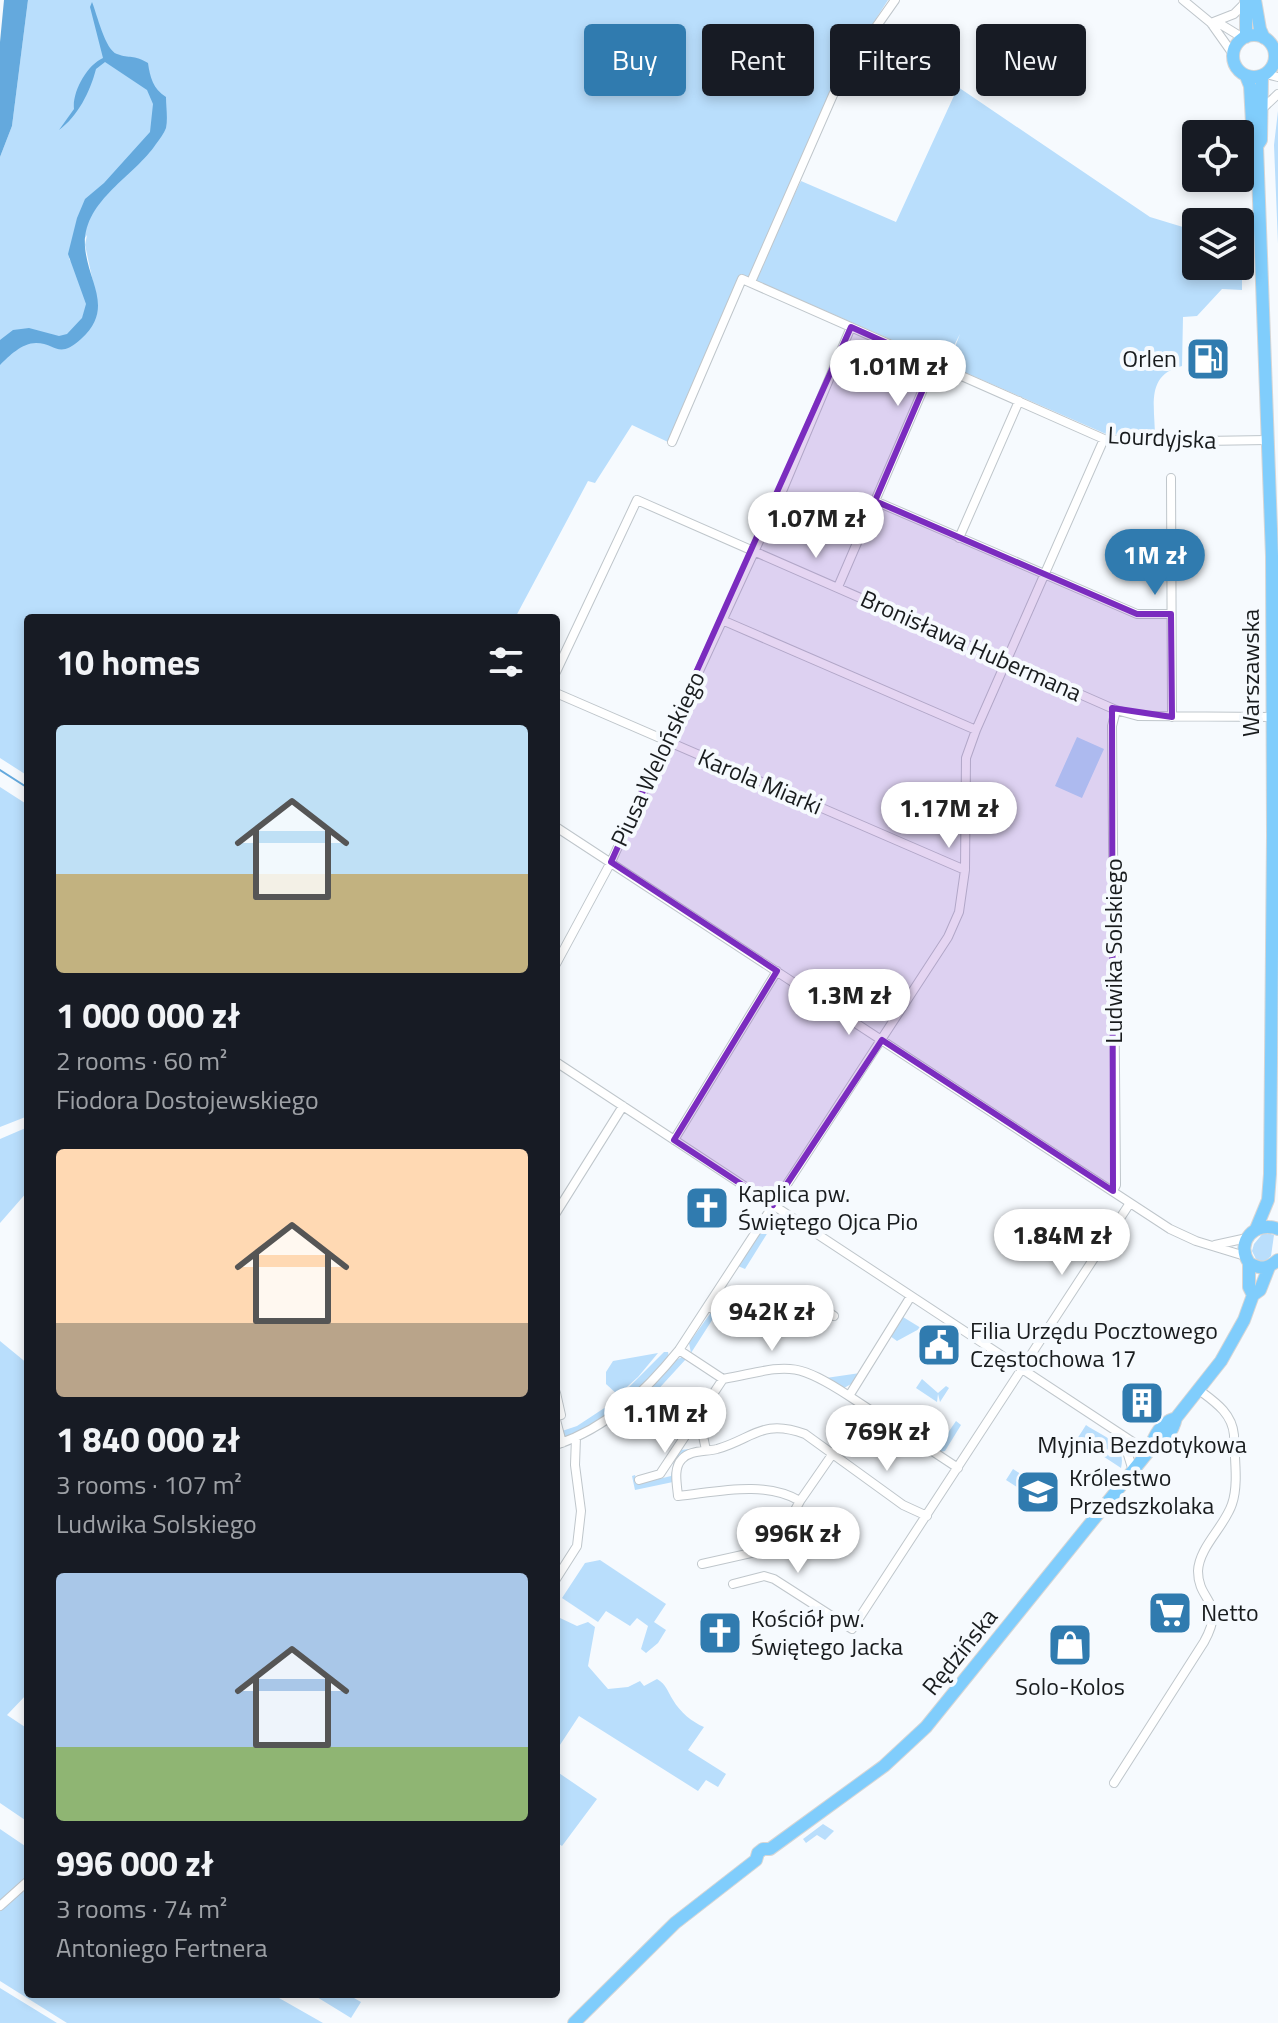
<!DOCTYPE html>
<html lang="en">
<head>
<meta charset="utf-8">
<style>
  :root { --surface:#171b24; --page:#20242c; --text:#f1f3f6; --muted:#9ea1a6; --accent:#307baf }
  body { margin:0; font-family:"Titillium Web",sans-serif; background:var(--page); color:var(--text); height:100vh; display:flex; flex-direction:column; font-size:30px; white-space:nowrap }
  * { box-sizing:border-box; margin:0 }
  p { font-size:26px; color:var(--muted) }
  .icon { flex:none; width:44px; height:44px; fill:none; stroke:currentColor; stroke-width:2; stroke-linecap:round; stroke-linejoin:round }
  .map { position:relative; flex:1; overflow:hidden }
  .drawer { position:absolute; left:24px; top:614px; width:536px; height:1384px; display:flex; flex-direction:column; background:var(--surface); border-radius:8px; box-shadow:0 4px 12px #0003 }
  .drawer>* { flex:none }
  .top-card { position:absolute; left:584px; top:24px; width:574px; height:72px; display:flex; gap:16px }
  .buttons { position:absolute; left:1182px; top:120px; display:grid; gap:16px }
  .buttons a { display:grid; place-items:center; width:72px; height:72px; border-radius:8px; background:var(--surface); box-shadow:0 4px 12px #0003; font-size:40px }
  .price { position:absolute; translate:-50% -68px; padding:0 18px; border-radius:28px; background:#fff; color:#222; font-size:26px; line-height:52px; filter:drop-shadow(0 2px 4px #0008) }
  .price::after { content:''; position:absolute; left:50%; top:48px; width:24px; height:18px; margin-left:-12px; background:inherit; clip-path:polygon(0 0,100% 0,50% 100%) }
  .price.current { background:var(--accent); color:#fff }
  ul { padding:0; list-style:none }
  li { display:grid; align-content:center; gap:16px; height:424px; padding:0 32px }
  li span { display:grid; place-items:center; height:248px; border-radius:8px; color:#555 }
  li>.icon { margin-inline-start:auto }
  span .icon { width:144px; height:144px; fill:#fffc; stroke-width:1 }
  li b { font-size:34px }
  h2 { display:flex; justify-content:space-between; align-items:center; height:96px; padding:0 32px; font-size:34px }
  .pill { padding:0 28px; border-radius:8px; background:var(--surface); box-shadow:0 4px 12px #0003; font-size:28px; line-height:72px }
  .pill.current { background:var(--accent); color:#fff }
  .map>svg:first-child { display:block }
  .green { fill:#b9defc; fill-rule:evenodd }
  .water { fill:#64a9dd }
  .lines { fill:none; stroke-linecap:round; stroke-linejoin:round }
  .stream { stroke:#64a9dd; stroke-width:2 }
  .minor-casing { stroke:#bfc6cb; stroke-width:10 }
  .primary-casing { stroke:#d6d6d6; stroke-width:14 }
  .minor { stroke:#fff; stroke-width:8 }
  .primary { stroke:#80cdfc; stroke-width:12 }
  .marked { fill:#7b2cbf; fill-opacity:0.2; stroke:#7b2cbf; stroke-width:6; stroke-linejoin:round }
  .labels { text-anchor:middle; stroke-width:8; stroke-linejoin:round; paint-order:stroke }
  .poi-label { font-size:24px; fill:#191c1e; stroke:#f6fafe; text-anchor:start }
  .street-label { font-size:24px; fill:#191c1e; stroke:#f6fafe }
</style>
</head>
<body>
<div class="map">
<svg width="1278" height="2023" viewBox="0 0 1278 2023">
  <rect width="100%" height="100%" fill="#f6fafe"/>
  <path class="green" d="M28,0h860l-53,83 -18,38 -27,82 11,-22 95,41 62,-135 192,130 46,14v35h44v-22l2,1v45l-20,-1 -25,27 -14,1 -1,49c-37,9 -27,40 -27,72l-49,-4 -158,-69 12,-31 -15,29 -204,-89 -73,168 -36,-17 -37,58 -7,-2 -73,137h-487v158l-28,-18v-601l12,-31zM87,235l-2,10 8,37 -24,-23z
    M1278,111v133l-4,-99z
    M1077,737l27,12 -22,49 -27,-12z
    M0,787l28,18v311l-28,11z
    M28,1127v64l-28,32v-84z
    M770,1218l5,3 -30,48 -7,-3z
    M1264,1232l10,3 -3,21 -7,6 -7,-1 -5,-10 2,-7z
    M712,1311l4,3 -25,39 -2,-10z
    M903,1317l18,11 -24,13 -7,-5z
    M0,1341l28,23v329l-21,22 21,14v93l-28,-19z
    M664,1352h4l1,5 -33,35 -15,3z
    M658,1353l-20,24 -20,18 -12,-11v-12l7,-11z
    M682,1357l4,2 -33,36 -4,-4 27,-31z
    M860,1373l-7,10 -9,5 -18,-10z
    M922,1379l16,14 8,-7 3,2 -9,14 -2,-8 -1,8 -21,-14z
    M612,1403l5,3 -1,3 -16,12 -33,16 -4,-1 -1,-5 15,-5z
    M956,1421l5,4 -16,26 -5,1 -3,-2 3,-4 -11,-7 2,-3 10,7z
    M1086,1425c17,12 41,17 35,43l-44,-29z
    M701,1448l-11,4 -17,30 -38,8 -3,-14 3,-1 3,9 33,-8 3,-15 6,-11z
    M1013,1469l24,15 1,5 -6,8 -26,-17z
    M600,1560l66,44 -12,18 12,8 -8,13 -12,10 -5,-4 7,-23 -11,-8 -7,8 -24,-15 -8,11 -36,-24 23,-35z
    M560,1618l17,8 11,-4 7,5 -7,39 20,23 20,-2 12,-6 4,5 13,-7c10,6 10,12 16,21 7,12 19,22 31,27l-16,23 38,24 -8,13 -12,-7 -8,11 -119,-75 -23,35v-127z
    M556,1771l41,28 -35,47 -6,-4z
    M823,1824l11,7 -9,9 -8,-5 -11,8 -3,-4z
    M0,1829l28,19v146h244l51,29h-256l-67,-42z
    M0,1988l57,35h-57z
    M312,1994h35l14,8 -10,16z"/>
  <path class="water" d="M4,0h24l-16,126 -12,31v-115z
    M92,2c5,12 13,48 25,52 13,5 16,0 31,9 2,14 5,26 18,34 0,10 2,21 0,31 -2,5 -6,11 -10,16 -22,33 -74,57 -71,103 3,36 30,61 -4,92 -23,21 -25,4 -45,4 -14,0 -27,13 -36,22v-25l13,-10 16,-2 30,8 8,-2 15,-16 4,-14 -18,-50 9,-36 8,-19 19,-16 46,-51 3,-28 -6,-14 -42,-28 -9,7c-6,23 -18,47 -37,61l15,-21c-2,-17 13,-44 29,-51l-13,-51z"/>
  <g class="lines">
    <path class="stream" d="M0,770l28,18"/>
    <g class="minor-casing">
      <path id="minor" d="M1183,0l28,23 22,31
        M1217,22l26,16
        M1211,23l23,-9 12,-12
        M1275,56l3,7
        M1266,74l12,3
        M1262,109l16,-15
        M751,282l82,-187 17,-31 45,-64
        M672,442l70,-163 362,160 33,3 131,-2
        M1171,478l1,239
        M875,501l262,113h34
        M959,538l60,-137
        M838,587l96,-223
        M722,620l254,110
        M556,672l81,-172 479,210 22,6 135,1
        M556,693l409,177
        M556,827l614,402 26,12 49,15
        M556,964l55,-102 172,-373 68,-162
        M556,1062l592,390
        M674,1140l103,-169
        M1113,1191l3,-6 -4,-459 4,-16
        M556,1213l67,-107
        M1215,1245l32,-7
        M911,1296l-62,100 109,72
        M708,1306l29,18 79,-16h6l12,8
        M679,1350l44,29c64,-12 68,-21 126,17
        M556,1393l5,22 -5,1
        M699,1417l7,33
        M556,1420l6,23
        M1122,1435l11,36
        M556,1445c52,-18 89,-53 123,-95l269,-413 11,-25 6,-42 1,-112 10,-28 128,-291
        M639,1480l21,-6 63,-95
        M800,1501c-36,-21 -83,-9 -122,-5 -1,-12 -5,-28 4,-37 8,-9 23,-7 35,-10 36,-10 45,-31 88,-15l98,71 24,11
        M702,1564l72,-16 26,-47 65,-94
        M556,1579l21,-33 4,-35 -6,-46 1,-28
        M733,1584l31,-8 10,3 78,50 278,-426
        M1114,1783l90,-141c23,-42 -6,-39 -6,-71 1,-24 27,-45 34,-67 7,-20 2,-48 2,-69 -2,-22 -19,-33 -35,-45
        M0,1906l28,-25"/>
    </g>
    <g class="primary-casing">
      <path id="primary" d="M1255,0l5,29 4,9
        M1233 56a21 21 0 1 1 42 0a21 21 0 1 1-42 0Z
        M1246,37v-37
        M1246,76l4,10 3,55
        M1256,1229l12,-29 2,-26 3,-339 -1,-279 -15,-410 4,-6 1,-64
        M1278,1229c-23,-9 -43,13 -29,34 13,7 18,6 29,-3
        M1249,1263v24l4,8
        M1151,1449c13,-4 22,-18 25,-31l45,-57 23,-41 9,-25 7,-5 9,-23
        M574,2023l101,-100 81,-63 2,-7 5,-4h7l114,-83 42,-39 222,-275c6,-14 11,-29 28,-34"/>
    </g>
    <use href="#minor" class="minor"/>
    <use href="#primary" class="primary"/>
  </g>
  <path class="marked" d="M851,327l83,37 -59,137 262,113h34l1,103 -60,-9 1,483 -231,-151 -109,165 -99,-65 103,-169 -166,-109z"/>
  <defs>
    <g id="fuel-square" transform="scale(2.3)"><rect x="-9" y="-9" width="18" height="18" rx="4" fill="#307baf" stroke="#f6fafe"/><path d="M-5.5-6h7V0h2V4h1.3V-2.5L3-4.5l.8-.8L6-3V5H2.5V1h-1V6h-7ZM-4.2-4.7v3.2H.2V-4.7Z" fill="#fff"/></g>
    <g id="church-square" transform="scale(2.3)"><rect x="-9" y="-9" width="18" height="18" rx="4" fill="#307baf" stroke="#f6fafe"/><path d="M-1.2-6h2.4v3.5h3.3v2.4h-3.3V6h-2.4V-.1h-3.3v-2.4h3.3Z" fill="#fff"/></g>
    <g id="civic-square" transform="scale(2.3)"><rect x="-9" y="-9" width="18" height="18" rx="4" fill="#307baf" stroke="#f6fafe"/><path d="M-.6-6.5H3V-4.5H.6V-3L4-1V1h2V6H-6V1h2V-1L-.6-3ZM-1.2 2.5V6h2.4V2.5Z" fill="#fff"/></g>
    <g id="building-square" transform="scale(2.3)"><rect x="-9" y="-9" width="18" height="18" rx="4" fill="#307baf" stroke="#f6fafe"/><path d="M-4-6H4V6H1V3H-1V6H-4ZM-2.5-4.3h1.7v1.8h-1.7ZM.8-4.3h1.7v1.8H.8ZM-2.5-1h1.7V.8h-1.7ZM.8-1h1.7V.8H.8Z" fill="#fff"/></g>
    <g id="school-square" transform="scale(2.3)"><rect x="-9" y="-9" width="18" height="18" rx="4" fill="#307baf" stroke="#f6fafe"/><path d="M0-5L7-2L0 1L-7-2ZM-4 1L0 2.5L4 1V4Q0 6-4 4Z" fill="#fff"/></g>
    <g id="supermarket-square" transform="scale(2.3)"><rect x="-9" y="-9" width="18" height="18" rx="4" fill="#307baf" stroke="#f6fafe"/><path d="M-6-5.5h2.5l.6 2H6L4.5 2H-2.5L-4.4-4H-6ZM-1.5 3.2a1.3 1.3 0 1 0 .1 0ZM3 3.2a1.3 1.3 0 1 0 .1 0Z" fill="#fff"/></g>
    <g id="shop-square" transform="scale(2.3)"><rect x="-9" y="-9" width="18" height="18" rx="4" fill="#307baf" stroke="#f6fafe"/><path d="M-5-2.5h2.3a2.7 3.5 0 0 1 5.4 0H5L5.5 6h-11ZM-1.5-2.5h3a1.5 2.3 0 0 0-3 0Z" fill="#fff"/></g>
  </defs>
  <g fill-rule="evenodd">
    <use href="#fuel-square" x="1208" y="359"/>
    <use href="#church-square" x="707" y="1208"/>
    <use href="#civic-square" x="939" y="1345"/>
    <use href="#building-square" x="1142" y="1403"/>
    <use href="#school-square" x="1038" y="1492"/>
    <use href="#supermarket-square" x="1170" y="1613"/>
    <use href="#church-square" x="720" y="1633"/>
    <use href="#shop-square" x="1070" y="1645"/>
  </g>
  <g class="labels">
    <g class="poi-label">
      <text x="1177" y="367" text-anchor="end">Orlen</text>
      <text x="738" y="1202">Kaplica pw.<tspan x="738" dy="28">Świętego Ojca Pio</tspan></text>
      <text x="970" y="1339">Filia Urzędu Pocztowego<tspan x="970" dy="28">Częstochowa 17</tspan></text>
      <text x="1142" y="1453" text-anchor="middle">Myjnia Bezdotykowa</text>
      <text x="1069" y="1486">Królestwo<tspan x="1069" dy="28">Przedszkolaka</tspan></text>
      <text x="1201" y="1621">Netto</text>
      <text x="751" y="1627">Kościół pw.<tspan x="751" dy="28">Świętego Jacka</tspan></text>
      <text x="1070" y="1695" text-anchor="middle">Solo-Kolos</text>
    </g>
    <g class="street-label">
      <text transform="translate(1162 438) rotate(3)" y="8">Lourdyjska</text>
      <text transform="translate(971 646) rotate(24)" y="8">Bronisława Hubermana</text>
      <text transform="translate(1251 673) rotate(-90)" y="8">Warszawska</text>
      <text transform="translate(658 759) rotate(-65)" y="8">Piusa Welońskiego</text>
      <text transform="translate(760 782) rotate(23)" y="8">Karola Miarki</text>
      <text transform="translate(1114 951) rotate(-90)" y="8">Ludwika Solskiego</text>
      <text transform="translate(960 1652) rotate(-51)" y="8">Rędzińska</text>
    </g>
  </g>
</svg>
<div class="buttons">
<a><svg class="icon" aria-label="locate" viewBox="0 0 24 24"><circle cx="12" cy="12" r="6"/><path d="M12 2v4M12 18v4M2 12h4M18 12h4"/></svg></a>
<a><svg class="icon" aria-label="layers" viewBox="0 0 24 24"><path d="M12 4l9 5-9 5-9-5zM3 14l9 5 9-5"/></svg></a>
</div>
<b class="price" style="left:898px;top:408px">1.01M zł</b>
<b class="price" style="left:816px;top:560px">1.07M zł</b>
<b class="price current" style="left:1155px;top:597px">1M zł</b>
<b class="price" style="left:949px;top:850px">1.17M zł</b>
<b class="price" style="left:849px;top:1037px">1.3M zł</b>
<b class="price" style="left:1062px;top:1277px">1.84M zł</b>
<b class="price" style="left:772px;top:1353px">942K zł</b>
<b class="price" style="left:665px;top:1455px">1.1M zł</b>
<b class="price" style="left:887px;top:1473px">769K zł</b>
<b class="price" style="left:798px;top:1575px">996K zł</b>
<div class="top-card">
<a class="pill current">Buy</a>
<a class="pill">Rent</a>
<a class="pill">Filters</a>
<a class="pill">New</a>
</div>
<section class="drawer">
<h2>10 homes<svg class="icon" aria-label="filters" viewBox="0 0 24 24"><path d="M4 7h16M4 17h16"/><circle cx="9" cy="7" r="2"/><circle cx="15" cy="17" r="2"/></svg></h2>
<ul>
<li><span style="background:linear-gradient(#bfe0f5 60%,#c2b280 0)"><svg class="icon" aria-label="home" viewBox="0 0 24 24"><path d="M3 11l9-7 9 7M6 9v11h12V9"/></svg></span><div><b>1 000 000 zł</b><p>2 rooms · 60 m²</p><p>Fiodora Dostojewskiego</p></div></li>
<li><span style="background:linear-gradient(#ffd9b3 70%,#b9a48a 0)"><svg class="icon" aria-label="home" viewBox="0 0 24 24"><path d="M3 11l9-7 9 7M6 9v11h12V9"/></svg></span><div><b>1 840 000 zł</b><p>3 rooms · 107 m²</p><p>Ludwika Solskiego</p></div></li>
<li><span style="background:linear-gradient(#a9c7e8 70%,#8fb573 0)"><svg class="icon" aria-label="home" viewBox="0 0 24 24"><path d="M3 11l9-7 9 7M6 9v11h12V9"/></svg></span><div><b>996 000 zł</b><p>3 rooms · 74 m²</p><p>Antoniego Fertnera</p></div></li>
</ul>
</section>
</div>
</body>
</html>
